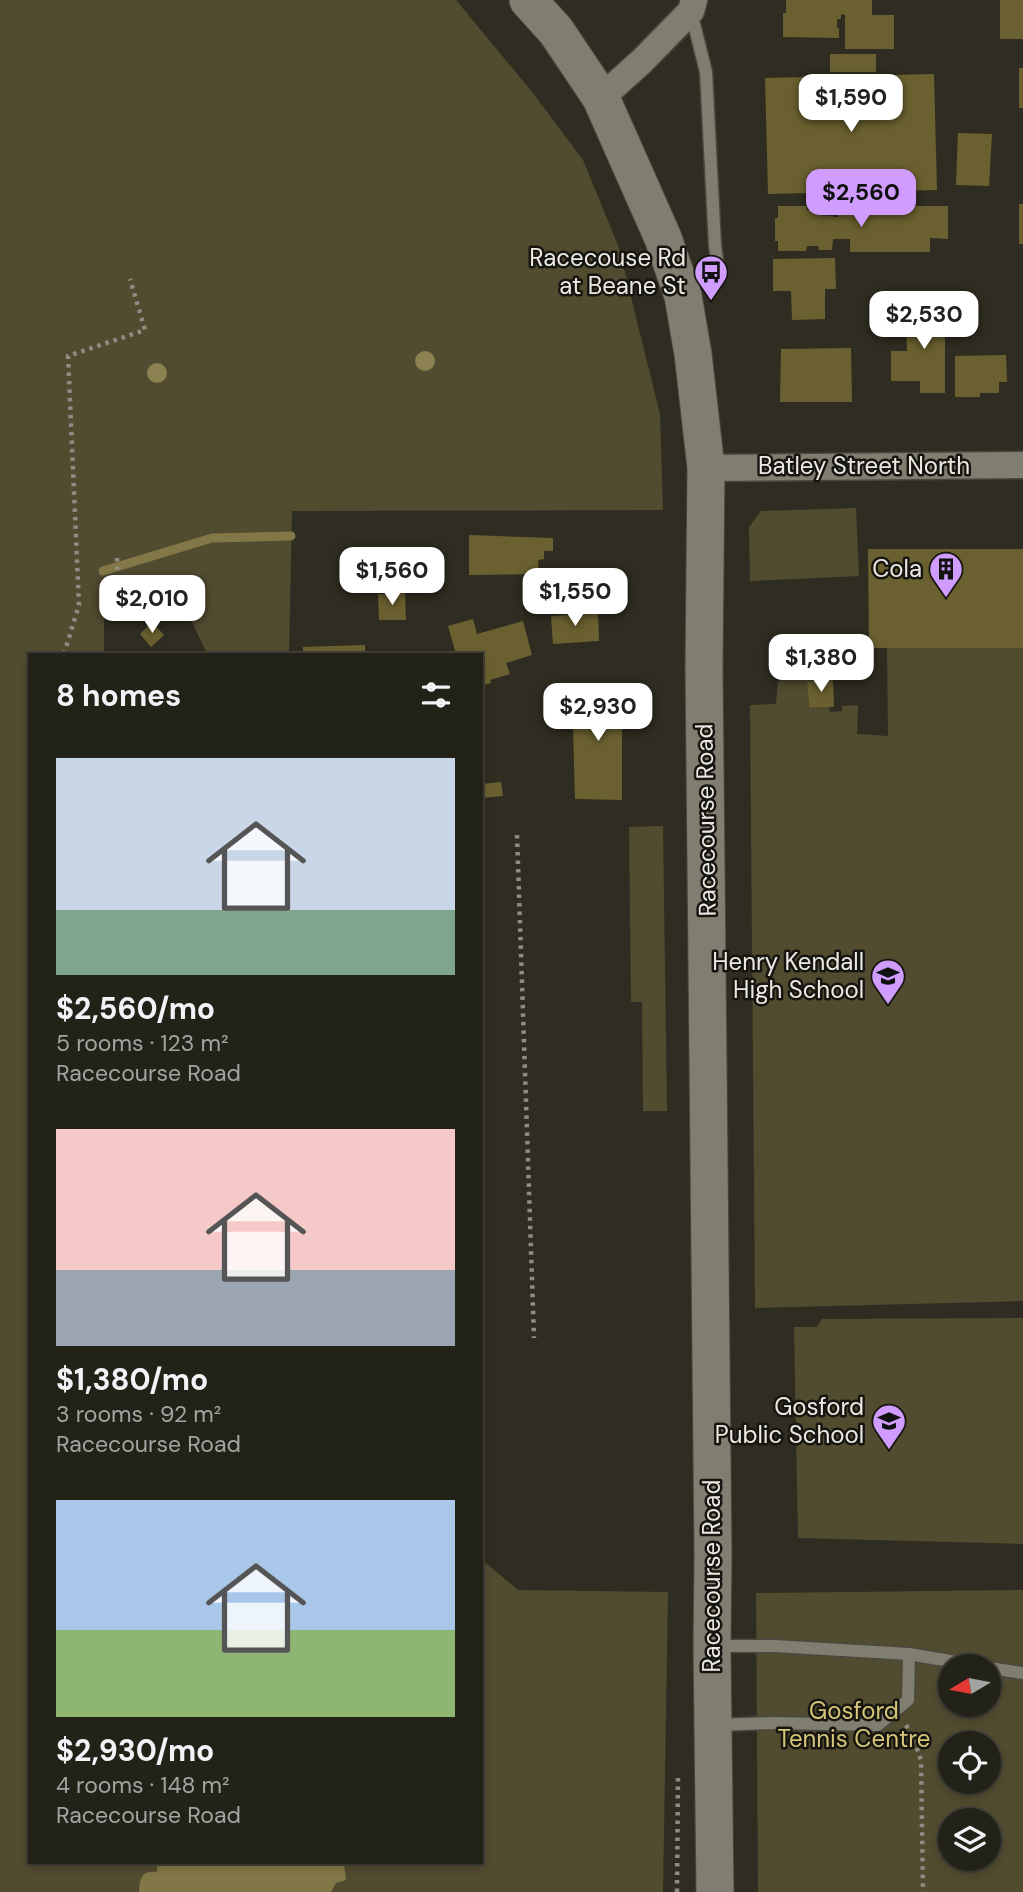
<!DOCTYPE html>
<html lang="en">
<head>
<meta charset="utf-8">
<style>
  :root { --surface:#232219; --page:#2f2f26; --text:#f1f3f6; --muted:#a3a4a2; --line:#403f38; --accent:#d09dfe }
  body { margin:0; font-family:"DM Sans",sans-serif; background:var(--page); color:var(--text); height:100vh; display:flex; flex-direction:column; font-size:26px; white-space:nowrap }
  * { box-sizing:border-box; margin:0 }
  p { font-size:23px; color:var(--muted) }
  .icon { flex:none; width:38px; height:38px; fill:none; stroke:currentColor; stroke-width:2; stroke-linecap:round; stroke-linejoin:round }
  .map { position:relative; flex:1; overflow:hidden }
  .details { position:absolute; left:28px; top:653px; width:455px; height:1211px; display:flex; flex-direction:column; background:var(--surface); border-radius:0px; box-shadow:0 4px 10px #0003,0 0 0 2px var(--line) }
  .details>* { flex:none }
  .needle { width:46px; rotate:260deg }
  .buttons { position:absolute; left:938px; top:1654px; display:grid; gap:14px }
  .buttons a { display:grid; place-items:center; width:63px; height:63px; border-radius:50%; background:var(--surface); box-shadow:0 4px 10px #0003,0 0 0 2px var(--line); font-size:35px }
  .price { position:absolute; translate:-50% -60px; padding:0 16px; border-radius:14px; background:#fff; color:#222; font-size:23px; line-height:46px; filter:drop-shadow(0 2px 4px #0008) }
  .price::after { content:''; position:absolute; left:50%; top:42px; width:21px; height:16px; margin-left:-10px; background:inherit; clip-path:polygon(0 0,100% 0,50% 100%) }
  .price.selected { background:var(--accent); color:#111 }
  ul { padding:0; list-style:none }
  li { display:grid; align-content:center; gap:14px; height:371px; padding:0 28px }
  li span { display:grid; place-items:center; height:217px; border-radius:0px; color:#555 }
  li>.icon { margin-inline-start:auto }
  span .icon { width:126px; height:126px; fill:#fffc; stroke-width:1 }
  li b { font-size:30px }
  h2 { display:flex; justify-content:space-between; align-items:center; height:84px; padding:0 28px; font-size:30px }
  .map>svg:first-child { display:block }
  .green { fill:#514b30; fill-rule:evenodd }
  .water { fill:#827847 }
  .lines { fill:none; stroke-linecap:round; stroke-linejoin:round }
  .stream { stroke:#827847; stroke-width:9 }
  .building { fill:#6b6130 }
  .lane-casing { stroke:#4a483e; stroke-width:15 }
  .street-casing { stroke:#4a483e; stroke-width:29 }
  .secondary-casing { stroke:#4a483e; stroke-width:39 }
  .path { stroke:#8f8d83; stroke-width:4.5; stroke-dasharray:3.5 5; stroke-linecap:butt }
  .lane { stroke:#807e70; stroke-width:12 }
  .street { stroke:#807e70; stroke-width:26 }
  .secondary { stroke:#807e70; stroke-width:37 }
  .tree { fill:#8b8151 }
  .labels { text-anchor:middle; stroke-width:5; stroke-linejoin:round; paint-order:stroke }
  .poi-label { font-size:24px; fill:#ebe9e2; stroke:#161510; text-anchor:end }
  .street-label { font-size:24px; fill:#ebe9e2; stroke:#161510 }
  .park-label { font-size:24px; fill:#d6c578; stroke:#161510 }
</style>
</head>
<body>
<div class="map">
<svg width="1023" height="1892" viewBox="0 0 1023 1892">
  <rect width="100%" height="100%" fill="#2f2d21"/>
  <path class="green" d="M0,0h456l77,93 50,67 35,85 42,169 3,96 -371,1 -3,143h-82l-16,-34 -54,-8 -33,-1v43h-74v1208h451v-303l37,31 150,2 -5,300h-663z
    M856,508l3,68 -109,5 -1,-54 12,-16z
    M857,644v35l-50,2 2,26h20l1,5 12,-1v-5l16,-1 -1,29 31,2 -1,-88h136v653l-268,7 -5,-603 26,-1 2,-22 24,-22 21,-15z
    M663,826l4,285h-24l-1,-109h-11l-2,-175z
    M1023,1318v226l-225,-6 -4,-211h23l5,-8z
    M1023,1590v302h-265l-2,-299zM950,1666h39v38h-39zM950,1743h39v39h-39zM950,1820h39v38h-39z"/>
  <path class="water" d="M161,1862h97l2,3 12,-3h72l2,18 -10,3 -5,9h-192c1,-15 3,-22 18,-20v-6z"/>
  <g class="lines">
    <path class="stream" d="M103,571l109,-33 79,-2"/>
  </g>
  <path class="building" d="M786,0h86v15h22v34h-49v-34l-4,-1v5h-4v9h2v10l-56,-1v-24h3z
    M1000,0h23v39h-23z
    M830,54h46v18h-46z
    M1019,68h4v40h-4z
    M934,74l3,116 -169,4 -3,-116z
    M958,133l34,1 -3,52 -33,-1z
    M1019,204h4v40h-4z
    M778,206h29v4h11v5l15,1v1h5v-10l38,1 1,6h22v-2h13v-6h36v33l-18,-1v14h-80v-13h-17l-1,11h-13l-1,-4h-11l-1,5h-28v-10h-3v-23h3z
    M835,258l1,31h-11v30l-33,1 -1,-29h-18v-32z
    M945,300v93h-25v-12h-29v-30h16l-1,-22h14v-28z
    M851,348l1,54h-72l1,-53z
    M1006,355l1,27h-8v11h-19v4h-25v-41z
    M469,535l84,3v13h-9v8l-6,1 1,14 -70,1z
    M868,549h155v99h-154z
    M405,593l1,27h-27l-1,-26z
    M598,613l1,28 -46,3 -2,-28z
    M473,619l4,15 46,-13 9,34 -26,8 4,11 -20,6 1,3 -10,3v-32h-25l-8,-28z
    M152,622l12,13 -13,12 -11,-13z
    M365,645v9h-62v-7z
    M833,680l1,27h-25l-2,-26z
    M572,687l50,1v112l-47,-1z
    M501,782l2,14 -22,2v-14z"/>
  <g class="lines">
    <g class="lane-casing">
      <path id="lane" d="M684,286l35,-10 -4,-31 -9,-173 -15,-60
        M716,1646h58l135,8 -1,46 -30,25 -104,-2 -58,2
        M909,1654l70,12
        M989,1668l34,5"/>
    </g>
    <g class="street-casing">
      <path id="street" d="M601,98l41,-37 49,-50 3,-11
        M706,468l317,-3"/>
    </g>
    <g class="secondary-casing">
      <path id="secondary" d="M528,0l28,31 45,67 62,140 20,58 10,58 13,114 -2,200 9,888 -1,90 3,246"/>
    </g>
    <path class="path" d="M117,558v19
      M64,654l15,-49 -11,-249 77,-26 -15,-51
      M517,835l17,503
      M906,1725l7,12 8,23 2,132
      M677,1892l1,-118"/>
    <use href="#lane" class="lane"/>
    <use href="#street" class="street"/>
    <use href="#secondary" class="secondary"/>
  </g>
  <g class="tree">
    <circle cx="425" cy="361" r="10"/>
    <circle cx="157" cy="373" r="10"/>
  </g>
  <defs>
    <g id="bus-pin" transform="scale(1.75)"><path d="M0 17L-7.5 6A9.5 9.5 0 1 1 7.5 6Z" fill="#d09dfe" stroke="#161510"/><path d="M-5-6H5V4H4V6H2V4H-2V6H-4V4H-5ZM-3.5-4V0h7V-4ZM-3.5 1.2v1.5H-2V1.2ZM2 1.2v1.5H3.5V1.2Z" fill="#111"/></g>
    <g id="building-pin" transform="scale(1.75)"><path d="M0 17L-7.5 6A9.5 9.5 0 1 1 7.5 6Z" fill="#d09dfe" stroke="#161510"/><path d="M-4-6H4V6H1V3H-1V6H-4ZM-2.5-4.3h1.7v1.8h-1.7ZM.8-4.3h1.7v1.8H.8ZM-2.5-1h1.7V.8h-1.7ZM.8-1h1.7V.8H.8Z" fill="#111"/></g>
    <g id="school-pin" transform="scale(1.75)"><path d="M0 17L-7.5 6A9.5 9.5 0 1 1 7.5 6Z" fill="#d09dfe" stroke="#161510"/><path d="M0-5L7-2L0 1L-7-2ZM-4 1L0 2.5L4 1V4Q0 6-4 4Z" fill="#111"/></g>
  </defs>
  <g fill-rule="evenodd">
    <use href="#bus-pin" x="711" y="272"/>
    <use href="#building-pin" x="946" y="569"/>
    <use href="#school-pin" x="888" y="976"/>
    <use href="#school-pin" x="889" y="1421"/>
  </g>
  <g class="labels">
    <g class="poi-label">
      <text x="686" y="266">Racecouse Rd<tspan x="686" dy="28">at Beane St</tspan></text>
      <text x="922" y="577">Cola</text>
      <text x="864" y="970">Henry Kendall<tspan x="864" dy="28">High School</tspan></text>
      <text x="864" y="1415">Gosford<tspan x="864" dy="28">Public School</tspan></text>
    </g>
    <g class="street-label">
      <text x="864" y="474">Batley Street North</text>
      <text transform="translate(706 820) rotate(-91)" y="8">Racecourse Road</text>
      <text transform="translate(712 1576) rotate(-90)" y="8">Racecourse Road</text>
    </g>
    <g class="park-label">
      <text x="854" y="1719">Gosford<tspan x="854" dy="28">Tennis Centre</tspan></text>
    </g>
  </g>
</svg>
<div class="buttons">
<a><svg class="needle" viewBox="-14 -14 28 28"><path d="M0-13l5 13h-10z" fill="#e53935"/><path d="M0 13l5-13h-10z" fill="#a3a4a2"/></svg></a>
<a><svg class="icon" aria-label="locate" viewBox="0 0 24 24"><circle cx="12" cy="12" r="6"/><path d="M12 2v4M12 18v4M2 12h4M18 12h4"/></svg></a>
<a><svg class="icon" aria-label="layers" viewBox="0 0 24 24"><path d="M12 4l9 5-9 5-9-5zM3 14l9 5 9-5"/></svg></a>
</div>
<b class="price" style="left:851px;top:134px">$1,590</b>
<b class="price selected" style="left:861px;top:229px">$2,560</b>
<b class="price" style="left:924px;top:351px">$2,530</b>
<b class="price" style="left:392px;top:607px">$1,560</b>
<b class="price" style="left:575px;top:628px">$1,550</b>
<b class="price" style="left:152px;top:635px">$2,010</b>
<b class="price" style="left:821px;top:694px">$1,380</b>
<b class="price" style="left:598px;top:743px">$2,930</b>
<section class="details">
<h2>8 homes<svg class="icon" aria-label="filters" viewBox="0 0 24 24"><path d="M4 7h16M4 17h16"/><circle cx="9" cy="7" r="2"/><circle cx="15" cy="17" r="2"/></svg></h2>
<ul>
<li><span style="background:linear-gradient(#c9d6e8 70%,#7fa58c 0)"><svg class="icon" aria-label="home" viewBox="0 0 24 24"><path d="M3 11l9-7 9 7M6 9v11h12V9"/></svg></span><div><b>$2,560/mo</b><p>5 rooms · 123 m²</p><p>Racecourse Road</p></div></li>
<li><span style="background:linear-gradient(#f6c9c9 65%,#9aa5b1 0)"><svg class="icon" aria-label="home" viewBox="0 0 24 24"><path d="M3 11l9-7 9 7M6 9v11h12V9"/></svg></span><div><b>$1,380/mo</b><p>3 rooms · 92 m²</p><p>Racecourse Road</p></div></li>
<li><span style="background:linear-gradient(#a9c7e8 60%,#8fb573 0)"><svg class="icon" aria-label="home" viewBox="0 0 24 24"><path d="M3 11l9-7 9 7M6 9v11h12V9"/></svg></span><div><b>$2,930/mo</b><p>4 rooms · 148 m²</p><p>Racecourse Road</p></div></li>
</ul>
</section>
</div>
</body>
</html>
